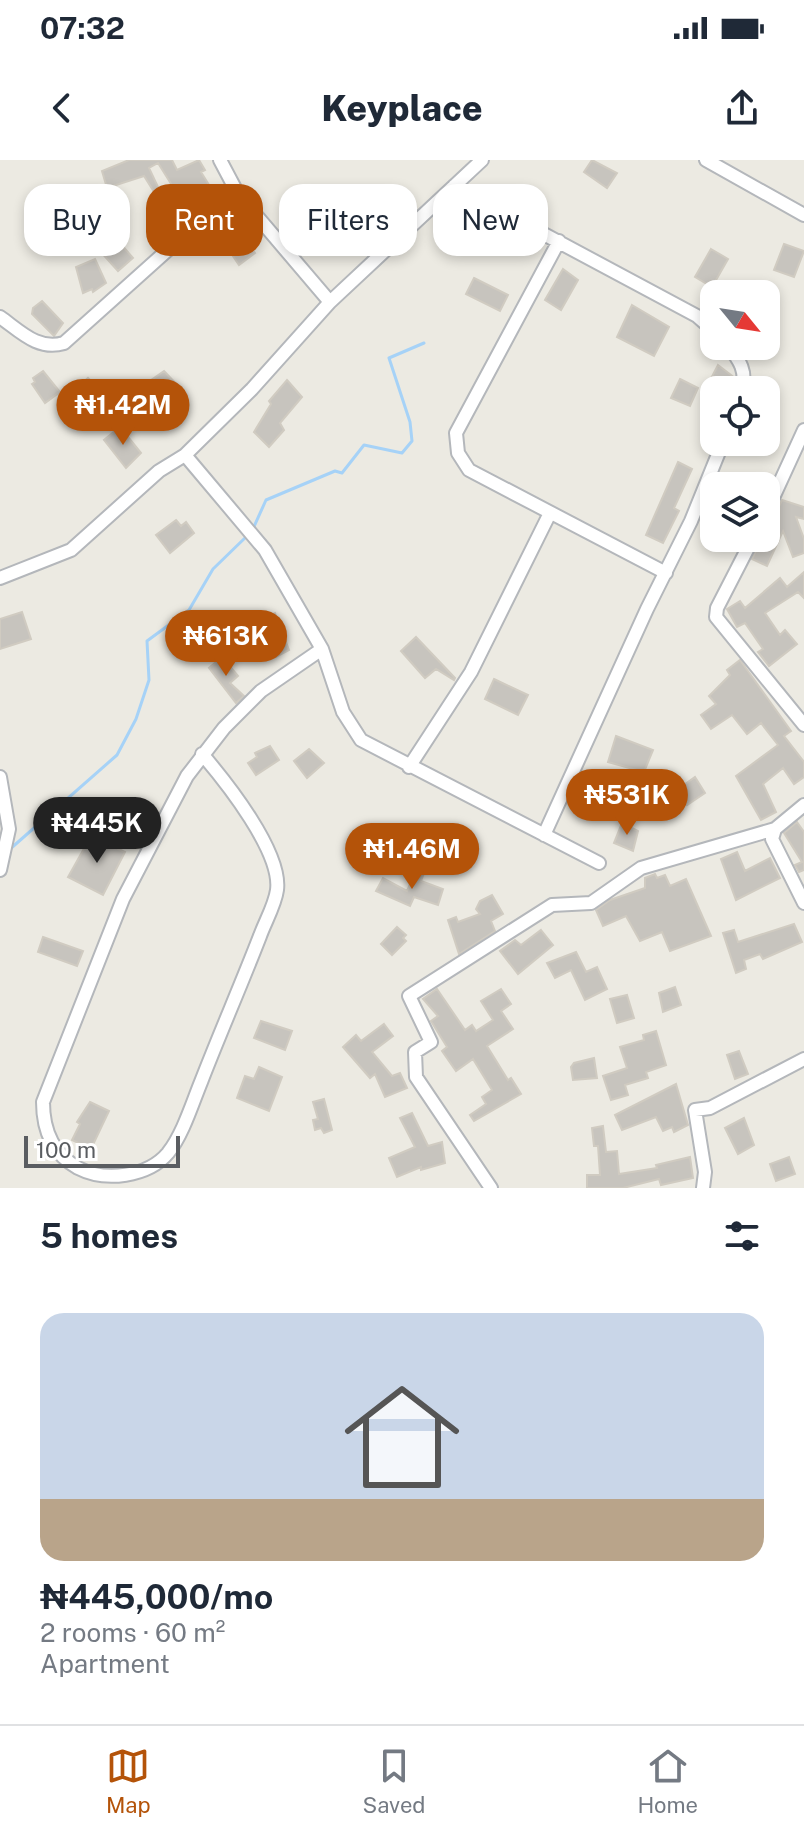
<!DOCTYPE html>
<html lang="en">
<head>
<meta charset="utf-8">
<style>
  :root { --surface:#fff; --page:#f2f2f3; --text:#1f2937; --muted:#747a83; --line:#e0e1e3; --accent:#b45309 }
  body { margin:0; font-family:"Public Sans",sans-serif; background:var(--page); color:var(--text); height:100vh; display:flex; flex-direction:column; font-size:30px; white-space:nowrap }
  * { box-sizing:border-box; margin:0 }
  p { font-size:26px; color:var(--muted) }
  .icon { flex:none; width:44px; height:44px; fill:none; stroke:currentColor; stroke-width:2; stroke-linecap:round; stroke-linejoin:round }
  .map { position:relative; height:1028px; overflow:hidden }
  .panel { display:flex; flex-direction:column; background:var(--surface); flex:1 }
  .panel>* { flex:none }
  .banner { position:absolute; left:24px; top:24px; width:756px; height:72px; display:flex; gap:16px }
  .needle { width:52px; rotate:120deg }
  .tools { position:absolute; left:700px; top:120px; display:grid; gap:16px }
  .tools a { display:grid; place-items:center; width:80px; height:80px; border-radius:16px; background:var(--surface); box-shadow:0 4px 12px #0003; font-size:40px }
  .scale { position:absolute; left:24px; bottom:20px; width:156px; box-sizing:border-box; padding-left:8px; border:4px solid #5a5d61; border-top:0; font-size:22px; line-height:28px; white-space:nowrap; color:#5a5d61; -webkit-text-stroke:6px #fff; paint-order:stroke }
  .price { position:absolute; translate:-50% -68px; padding:0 18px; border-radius:28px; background:var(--accent); color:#fff; font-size:26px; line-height:52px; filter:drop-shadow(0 2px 4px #0008) }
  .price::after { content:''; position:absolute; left:50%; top:48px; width:24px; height:18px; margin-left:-12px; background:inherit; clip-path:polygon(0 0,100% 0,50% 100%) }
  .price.current { background:#222; color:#fff }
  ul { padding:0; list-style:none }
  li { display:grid; align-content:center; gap:16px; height:424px; padding:0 40px }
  li span { display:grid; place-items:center; height:248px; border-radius:24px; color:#555 }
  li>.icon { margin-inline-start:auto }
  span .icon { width:144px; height:144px; fill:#fffc; stroke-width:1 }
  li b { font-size:34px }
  h2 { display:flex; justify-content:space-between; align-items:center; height:96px; padding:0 40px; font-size:34px }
  .chip { padding:0 28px; border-radius:24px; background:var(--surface); box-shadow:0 4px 12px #0003; font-size:28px; line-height:72px }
  .chip.current { background:var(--accent); color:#fff }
  .status { display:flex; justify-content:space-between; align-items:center; height:56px; padding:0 40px; background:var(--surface); direction:ltr }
  .status svg { height:22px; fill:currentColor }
  header { display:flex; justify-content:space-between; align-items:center; height:104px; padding:0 40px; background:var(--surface); font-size:36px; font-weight:800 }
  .tab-bar { display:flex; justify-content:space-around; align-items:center; height:112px; border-top:2px solid var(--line); background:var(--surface); font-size:22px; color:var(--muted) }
  .tab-bar a { display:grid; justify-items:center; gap:4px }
  .tab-bar .current { color:var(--accent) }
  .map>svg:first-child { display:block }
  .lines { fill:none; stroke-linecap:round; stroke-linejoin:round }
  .stream { stroke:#a6d2f7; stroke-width:3 }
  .building { fill:#c7c4be; stroke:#d0cbc1; stroke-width:2 }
  .minor-casing { stroke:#b4b7bb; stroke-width:16 }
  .minor { stroke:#fff; stroke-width:12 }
</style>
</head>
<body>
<div class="status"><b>07:32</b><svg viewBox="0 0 49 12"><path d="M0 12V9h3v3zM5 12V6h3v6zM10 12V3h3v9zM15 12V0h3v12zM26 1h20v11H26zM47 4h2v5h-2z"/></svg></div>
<header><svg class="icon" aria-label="back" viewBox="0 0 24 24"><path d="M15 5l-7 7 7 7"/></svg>Keyplace<svg class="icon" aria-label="share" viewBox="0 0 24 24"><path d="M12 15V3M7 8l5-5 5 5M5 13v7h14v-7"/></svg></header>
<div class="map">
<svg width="804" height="1028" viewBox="0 0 804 1028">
  <rect width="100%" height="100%" fill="#eceae2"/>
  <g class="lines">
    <path class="stream" d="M252,371l14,-31 69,-29 7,2 22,-28 38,8 10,-12 -2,-19 -21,-64 35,-15
      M9,690l108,-95 19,-36 13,-39 -2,-39 42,-31 24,-41 34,-33"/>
  </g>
  <path class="building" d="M129,0h43l5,10 22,-10 6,10 -4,2 13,21 -7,5 2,3 -19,13 -32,-51 -9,5 10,21 -5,3 -10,-16 -37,12 -5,-17z
    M592,0l25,13 -10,15 -23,-16z
    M237,66l18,27 -16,12 -19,-28z
    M114,76l19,22 -15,13 -19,-21z
    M784,84l20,7 -10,26 -20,-7z
    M711,89l17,10 -16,28 -17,-10z
    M95,99l11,24 -13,9 -1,-3 -9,4 -7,-26z
    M563,109l15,11 -17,30 -16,-10z
    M474,118l34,17 -8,16 -34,-17z
    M42,141l21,22 -9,13 -22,-22 1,-6z
    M632,145l37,22 -15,29 -37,-19z
    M718,205l17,13 -5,12 -23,-4z
    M43,211l17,21 -15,11 -13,-19 3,-2 -2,-4z
    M164,211l18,19 -3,3 9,10 -3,3 3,3 -8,7 -3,-3 -2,2 -11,-11 -2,2 -6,-7 3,-3 -12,-13z
    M88,218l21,21 -14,14 -21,-22z
    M680,219l18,9 -8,18 -19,-8z
    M287,220l15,17 -22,26 4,7 -15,17 -15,-15 17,-28 -2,-3z
    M120,267l21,26 -15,15 -22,-28z
    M678,302l14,7 -18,39 5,3 -16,32 -17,-8z
    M782,340l22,7v12l-8,-2 8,22v14l-11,4 -10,-26 -16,35 -15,-7 10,-21h4v-16l8,-5z
    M176,360l5,6 5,-4 8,11 -24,20 -14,-18z
    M804,412v26l-6,-6 -33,21 15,22 5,-5 12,14 -28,22 -11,-14 5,-3 -18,-26 -8,4 -10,-18 13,-8 5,7 35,-30 7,9z
    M22,452l9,27 -31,10v-30z
    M275,453l14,37 -13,7 -18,-36z
    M416,477l39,41 -1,2 -18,-11 -11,9 -24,-27z
    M222,497l16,19 -8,7 14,13 -8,7 -27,-35z
    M740,500l51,71 -7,5 20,26v15l-10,7 -11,-16 -20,16 13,28 -15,8 -25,-44 42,-31 -17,-22 -14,11 -15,-19 -21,14 -10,-14 15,-11 -7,-8 21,-21 -3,-5z
    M494,519l34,16 -10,20 -33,-16z
    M616,576l37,14 -9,22 -36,-10z
    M270,586l9,14 -23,15 -8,-12 9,-6 -2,-4z
    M309,589l15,14 -17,15 -13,-17z
    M695,617l10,16 -18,12 -10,-15z
    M797,662l7,10v38l-5,2 -4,-7 7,-3 -18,-29z
    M622,663l16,8 -5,20 -19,-8z
    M91,676l34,16 -22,43 -35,-18z
    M737,692l8,19 25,-13 10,20 -44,22 -15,-41z
    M416,710l8,3 -3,8 22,8 -5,16 -24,-8 -4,9 -34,-15 7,-13 24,13z
    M655,714l2,4 8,-3 5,11 16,-7 25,57 -41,15 -8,-19 -22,9 -14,-25 -23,10 -7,-16 14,-10 35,-12v-10z
    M492,735l11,19 -12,7 4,10 -36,23 -11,-34 8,-3 2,5 22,-8 -4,-5 4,-8z
    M794,764l8,18 -39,17 -3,-5 -16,6 2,9 -10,4 -13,-40 11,-3 4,12z
    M397,767l9,8 -3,3 3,3 -14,14 -11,-11z
    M541,770l12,15 -35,29 -18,-23 15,-11 6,5z
    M43,777l40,14 -6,15 -39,-14z
    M576,792l10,20 11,-5 10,22 -22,11 -14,-30 -16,8 -8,-15z
    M675,827l6,18 -18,7 -4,-19z
    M437,829l28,41 7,-5 4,6 17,-11 -12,-19 20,-12 10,15 -10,7 12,18 -26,17 21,34 3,-2 10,16 -47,27 -4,-6 16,-11 -4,-7 10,-7 -19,-31 -17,12 -14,-20 5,-4 -16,-26 7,-5 -15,-17z
    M627,835l7,23 -17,5 -7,-24z
    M261,861l31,10 -7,19 -31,-12z
    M384,864l9,12 -21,16 20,24 8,-3 7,15 -22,9 -10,-23 -5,4 -27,-31 13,-12 5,6z
    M656,871l10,34 -20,7 2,6 -23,7 3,10 -17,5 -8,-24 24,-8 -7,-21 24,-7 -1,-5z
    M739,891l9,23 -13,5 -8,-24z
    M594,898l3,20 -24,2 -2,-13 3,-4z
    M259,907l23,10 -13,34 -32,-13 8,-22 9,3z
    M676,924l12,41 -14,7 -2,-5 -9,4 -7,-14 -34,13 -7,-15z
    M324,939l8,31 -8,3 -3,-5 -6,2 -2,-10 5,-1 -5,-17z
    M90,942l19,9 -18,38 -19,-9 8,-16 -3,-2z
    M412,953l16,33 14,-4 3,21 -24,7v-3l-24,10 -8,-19 26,-11 -15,-29z
    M744,958l10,27 -16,9 -13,-26z
    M603,966l3,26 11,-1 2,23 38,-6 -1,-3 34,-8 3,21 -32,7 -2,-6 -36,9h-36v-13h13l-2,-29h-4l-2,-18z
    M789,997l6,17 -19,7 -6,-17z"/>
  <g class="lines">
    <g class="minor-casing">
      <path id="minor" d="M220,0l18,34 92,108
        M706,0l98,55
        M454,26l243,130 17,15
        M559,81l-103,192 2,20 11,17 197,103
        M0,157c20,14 38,34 64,26l116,-104 58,-45
        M728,186c12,14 19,26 14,44
        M185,295l80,95 57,99 21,63 18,28 238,123
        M766,353l38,-83
        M753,378l-36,70 -1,9 88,108
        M0,418l71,-28 88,-79 26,-16 67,-66 78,-87 152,-142
        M202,594c24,28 80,98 75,136 -2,15 -12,32 -17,46 -19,49 -40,97 -59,146 -9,22 -18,52 -33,71 -20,24 -63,29 -90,15 -25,-14 -35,-38 -35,-66l80,-203 64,-123 37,-48 37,-37 61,-42
        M409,607l62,-95 79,-159
        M0,617l9,52 -9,41
        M804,645l-29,24 -3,10 32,64
        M544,675l103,-226 44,-88 32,-79
        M491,1028l-75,-111 -1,-25 16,-10 -22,-46 143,-91 39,-2 50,-35 134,-39
        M703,1028l2,-16 -10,-62 15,-2 94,-49"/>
    </g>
    <use href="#minor" class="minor"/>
  </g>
</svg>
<div class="tools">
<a><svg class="needle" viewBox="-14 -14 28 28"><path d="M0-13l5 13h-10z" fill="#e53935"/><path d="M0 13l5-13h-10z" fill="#747a83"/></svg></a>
<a><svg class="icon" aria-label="locate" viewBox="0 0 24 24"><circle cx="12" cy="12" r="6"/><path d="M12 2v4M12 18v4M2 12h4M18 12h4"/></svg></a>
<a><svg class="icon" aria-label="layers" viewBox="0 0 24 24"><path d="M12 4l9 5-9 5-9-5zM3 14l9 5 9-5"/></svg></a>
</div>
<div class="scale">100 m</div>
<b class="price" style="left:123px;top:287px">₦1.42M</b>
<b class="price" style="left:226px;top:518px">₦613K</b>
<b class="price" style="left:627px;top:677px">₦531K</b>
<b class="price current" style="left:97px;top:705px">₦445K</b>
<b class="price" style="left:412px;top:731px">₦1.46M</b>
<div class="banner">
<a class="chip">Buy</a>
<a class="chip current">Rent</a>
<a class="chip">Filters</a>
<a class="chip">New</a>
</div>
</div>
<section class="panel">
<h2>5 homes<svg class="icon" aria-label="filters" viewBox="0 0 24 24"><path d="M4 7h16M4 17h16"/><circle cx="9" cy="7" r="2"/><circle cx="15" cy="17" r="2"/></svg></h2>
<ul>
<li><span style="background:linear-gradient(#c9d6e8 75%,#b9a48a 0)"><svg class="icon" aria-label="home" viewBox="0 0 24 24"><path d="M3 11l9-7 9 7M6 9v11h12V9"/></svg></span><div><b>₦445,000/mo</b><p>2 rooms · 60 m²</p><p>Apartment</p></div></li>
</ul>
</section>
<nav class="tab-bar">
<a class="current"><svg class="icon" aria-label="map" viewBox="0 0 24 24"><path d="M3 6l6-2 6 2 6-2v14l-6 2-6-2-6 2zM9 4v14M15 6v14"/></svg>Map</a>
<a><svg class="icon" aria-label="saved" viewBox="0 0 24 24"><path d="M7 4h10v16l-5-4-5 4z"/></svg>Saved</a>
<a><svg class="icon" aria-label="home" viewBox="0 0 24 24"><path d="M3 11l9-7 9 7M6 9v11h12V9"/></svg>Home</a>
</nav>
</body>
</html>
